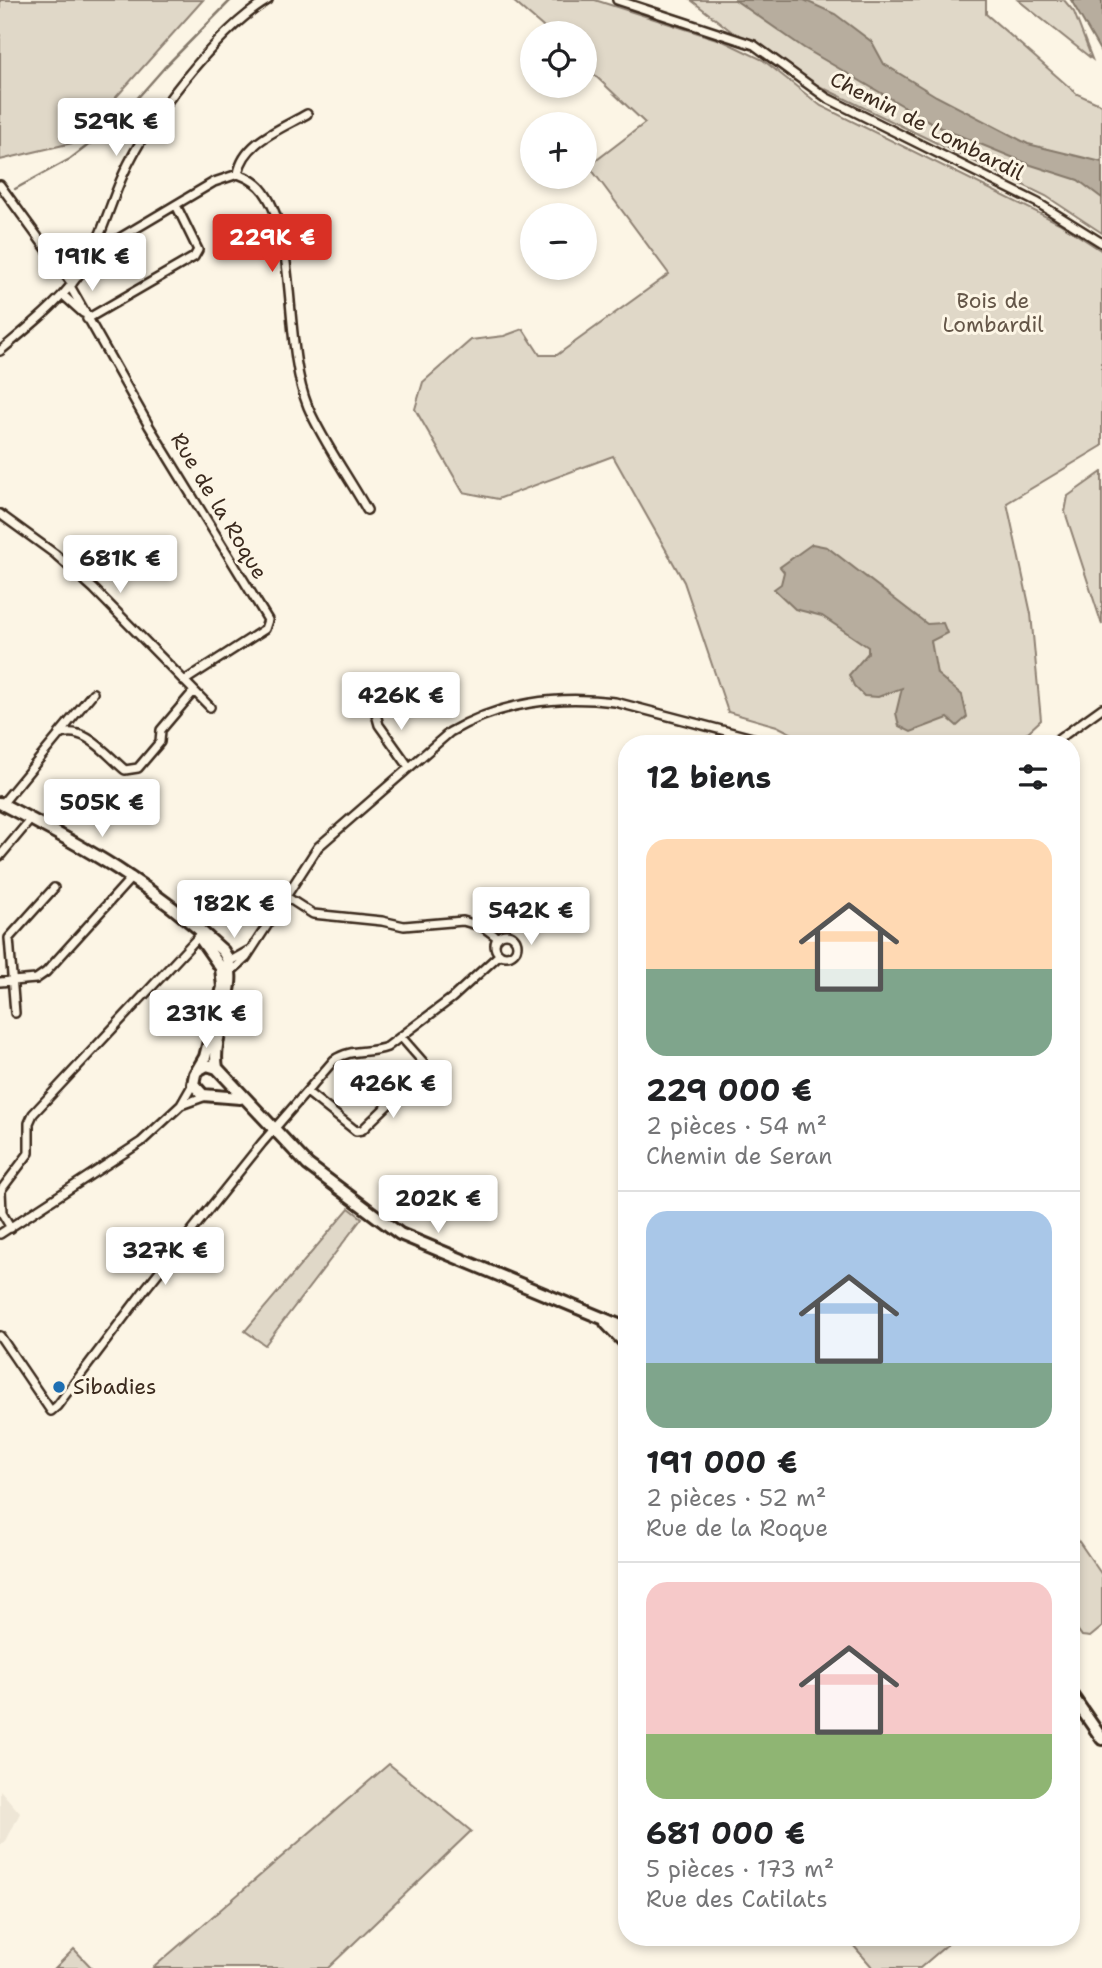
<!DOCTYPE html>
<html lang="fr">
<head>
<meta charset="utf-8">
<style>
  :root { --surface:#fff; --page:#f6f6f6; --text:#202124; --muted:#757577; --line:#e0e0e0; --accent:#d93025 }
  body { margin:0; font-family:"Shantell Sans",sans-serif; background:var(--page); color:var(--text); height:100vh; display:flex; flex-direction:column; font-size:26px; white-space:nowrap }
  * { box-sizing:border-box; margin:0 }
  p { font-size:23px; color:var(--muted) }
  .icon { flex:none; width:38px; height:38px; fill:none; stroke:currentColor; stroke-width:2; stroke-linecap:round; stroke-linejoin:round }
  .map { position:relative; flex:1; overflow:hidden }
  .drawer { position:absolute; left:618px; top:735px; width:462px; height:1211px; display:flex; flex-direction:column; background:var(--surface); border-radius:28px; box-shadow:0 4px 10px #0003 }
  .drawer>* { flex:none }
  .tools { position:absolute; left:520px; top:21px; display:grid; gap:14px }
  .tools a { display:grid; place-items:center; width:77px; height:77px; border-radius:50%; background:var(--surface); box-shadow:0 4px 10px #0003; font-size:35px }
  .price { position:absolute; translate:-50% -60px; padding:0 16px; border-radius:7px; background:#fff; color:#222; font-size:23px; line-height:46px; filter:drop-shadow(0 2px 4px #0008) }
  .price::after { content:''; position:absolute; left:50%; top:42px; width:21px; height:16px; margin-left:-10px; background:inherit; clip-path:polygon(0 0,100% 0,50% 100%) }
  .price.active { background:var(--accent); color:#fff }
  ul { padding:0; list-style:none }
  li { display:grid; align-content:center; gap:14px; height:371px; padding:0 28px }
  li+li { border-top:2px solid var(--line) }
  li span { display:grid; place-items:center; height:217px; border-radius:21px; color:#555 }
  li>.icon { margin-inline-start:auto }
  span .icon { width:126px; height:126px; fill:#fffc; stroke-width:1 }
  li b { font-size:30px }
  h2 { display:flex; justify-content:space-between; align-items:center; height:84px; padding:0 28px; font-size:30px }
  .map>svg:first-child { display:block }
  .built { fill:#eee6d6 }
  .green { fill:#e0d8c8; stroke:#8e8173; stroke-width:2 }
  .water { fill:#b7ad9e; stroke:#85796b; stroke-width:2 }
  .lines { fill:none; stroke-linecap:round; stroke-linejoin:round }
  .stream { stroke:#85796b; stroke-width:2.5 }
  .minor-casing { stroke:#3b2a1e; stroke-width:12 }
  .secondary-casing { stroke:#3b2a1e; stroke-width:16 }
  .minor { stroke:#fcf5e5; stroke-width:7 }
  .secondary { stroke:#fcf5e5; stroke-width:10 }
  .poi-dot { fill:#1f6fb2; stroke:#fcf5e5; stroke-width:2.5 }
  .labels { text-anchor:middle; stroke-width:6; stroke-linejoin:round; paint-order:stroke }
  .street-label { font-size:21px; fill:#3b2a1e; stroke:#fcf5e5 }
  .park-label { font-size:21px; fill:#645648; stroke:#fcf5e5 }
  .poi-label { font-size:21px; fill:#3b2a1e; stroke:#fcf5e5; text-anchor:start }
</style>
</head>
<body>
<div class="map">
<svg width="1102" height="1968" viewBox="0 0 1102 1968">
  <rect width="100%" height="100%" fill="#fcf5e5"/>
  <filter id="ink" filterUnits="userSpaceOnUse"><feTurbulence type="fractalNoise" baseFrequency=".0143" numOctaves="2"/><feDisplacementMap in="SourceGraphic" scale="14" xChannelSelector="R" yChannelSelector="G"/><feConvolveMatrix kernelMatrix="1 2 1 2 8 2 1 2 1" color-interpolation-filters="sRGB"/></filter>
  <g filter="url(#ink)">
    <path class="built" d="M0,1790l20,23 -14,28 -6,4z"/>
    <path class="green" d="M0,0h203l-127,142 -76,18z
      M512,0h83l128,41 40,19 58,46 238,117 43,28v195l-95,57 24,111 10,106 -26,24h-203l-35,-18 -49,-14 -44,-130 -71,-126 -115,43 -35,-7 -48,-83 8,-27 48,-42 33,-4 19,-7 17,26h17l112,-81 -80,-108 56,-43 -60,-57 -1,-33h-34z
      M691,0h295v14l91,80 25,11v128l-56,-37 -227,-110 -88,-55z
      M1018,0h46l10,12 18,47z
      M1102,472v153l-37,-113 3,-16z
      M349,1208l13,10 -97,127 -20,-14z
      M1071,1530l31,45v52l-12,10 -8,-1 -11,-15z
      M389,1764l82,67 -143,137h-175z
      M846,1937h110l-36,31h-47z
      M74,1949l18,19h-37z"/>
    <path class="water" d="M735,0h69l31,14 37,28 12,22 52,32 92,48 74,18v36l-24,-18 -47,-15 -90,-37 -137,-80z
      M1071,0h31v54z
      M812,544l15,3 100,77 16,-1 4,10 -16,8 6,33 25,21 5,22 -10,9 -9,-8 -37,14 -12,-6 -3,-13 6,-25 -24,9 -14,-1 -10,-10 -5,-11 19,-22v-6l-46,-31 -27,-7 -21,-20 7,-5 3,-12 -4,-5z"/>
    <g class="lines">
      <path class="stream" d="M15,189l55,-30 42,-32 52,-59 67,-68"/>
      <g class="minor-casing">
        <path id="minor" d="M617,0l137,45 73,53 211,105 64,40
          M238,174c5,-32 43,-45 69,-60
          M0,185l72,99
          M96,244l17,-2 101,-60 24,-8c11,4 20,9 26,18 34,46 19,154 44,215 15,35 40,69 59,103
          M57,264l21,11
          M70,286l79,140 119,194 -3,9 -81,52
          M63,295l20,18
          M87,319l107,-62 4,-7 -22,-45
          M0,351c31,-26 65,-52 86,-87 16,-28 24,-60 37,-89 24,-54 94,-145 145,-175
          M0,514l55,40 39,35 116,118
          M374,707l5,18 30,42
          M59,734l34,-41
          M1052,744l50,-36
          M2,804l57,-69c25,-11 48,20 66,35l13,-2 22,-26 1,-12 33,-39
          M0,856l31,-37
          M285,896l28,18 69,7 22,5 59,-5 20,6 15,11
          M495 945a11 11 0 1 1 22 0a11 11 0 1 1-22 0Z
          M225,964l23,-13
          M227,969l8,-1 11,-10 72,-111 132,-115c52,-30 106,-37 165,-30l160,42
          M0,982l36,-3 10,-7 86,-95
          M15,1013l-6,-75 45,-50
          M307,1092l49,39 6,-1 58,-56 3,-12 -21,-24
          M181,1105l25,-9
          M11,1228l-9,-15 -1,-23 28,-37v-30l4,-9 168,-180
          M0,1234l141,-92 40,-37 12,-21
          M0,1336l51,75 6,-5 89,-118 116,-145 72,-83c17,-12 34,-6 53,-13l65,-49 48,-44"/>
      </g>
      <g class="secondary-casing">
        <path id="secondary" d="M0,803c85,44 152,81 223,148 22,31 -13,80 -6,117
          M200,938l21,30 2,19 -18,70 -10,17 -2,10 10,11 37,3
          M198,1070l9,-5 10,3 91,97 92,69 226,94
          M606,1323l20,21
          M1071,1694l31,45"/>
      </g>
      <use href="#minor" class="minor"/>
      <use href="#secondary" class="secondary"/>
    </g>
  </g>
  <circle class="poi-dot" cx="59" cy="1387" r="7"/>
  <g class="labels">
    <g class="street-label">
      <text transform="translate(927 126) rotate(27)" y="7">Chemin de Lombardil</text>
      <text transform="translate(219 506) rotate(59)" y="7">Rue de la Roque</text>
    </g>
    <g class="park-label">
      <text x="993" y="308">Bois de<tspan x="993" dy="24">Lombardil</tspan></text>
    </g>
    <g class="poi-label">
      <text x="73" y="1394">Sibadies</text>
    </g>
  </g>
</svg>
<div class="tools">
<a><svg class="icon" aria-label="locate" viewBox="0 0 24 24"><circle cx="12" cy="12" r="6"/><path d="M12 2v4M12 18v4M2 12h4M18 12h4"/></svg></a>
<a>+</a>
<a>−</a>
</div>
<b class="price" style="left:116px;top:158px">529K €</b>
<b class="price active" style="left:272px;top:274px">229K €</b>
<b class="price" style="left:92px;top:293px">191K €</b>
<b class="price" style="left:120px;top:595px">681K €</b>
<b class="price" style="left:401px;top:732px">426K €</b>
<b class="price" style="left:102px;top:839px">505K €</b>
<b class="price" style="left:234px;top:940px">182K €</b>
<b class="price" style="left:531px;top:947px">542K €</b>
<b class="price" style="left:206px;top:1050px">231K €</b>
<b class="price" style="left:393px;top:1120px">426K €</b>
<b class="price" style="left:438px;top:1235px">202K €</b>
<b class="price" style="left:165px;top:1287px">327K €</b>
<section class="drawer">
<h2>12 biens<svg class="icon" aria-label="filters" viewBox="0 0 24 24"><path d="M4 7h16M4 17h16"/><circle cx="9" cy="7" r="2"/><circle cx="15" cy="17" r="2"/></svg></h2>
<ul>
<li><span style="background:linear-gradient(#ffd9b3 60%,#7fa58c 0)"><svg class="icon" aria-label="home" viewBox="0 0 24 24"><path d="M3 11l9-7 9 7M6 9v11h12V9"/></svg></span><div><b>229 000 €</b><p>2 pièces · 54 m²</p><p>Chemin de Seran</p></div></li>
<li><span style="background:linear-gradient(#a9c7e8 70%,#7fa58c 0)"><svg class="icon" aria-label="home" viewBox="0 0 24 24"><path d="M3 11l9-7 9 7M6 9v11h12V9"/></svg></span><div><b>191 000 €</b><p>2 pièces · 52 m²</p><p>Rue de la Roque</p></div></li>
<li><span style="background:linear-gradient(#f6c9c9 70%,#8fb573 0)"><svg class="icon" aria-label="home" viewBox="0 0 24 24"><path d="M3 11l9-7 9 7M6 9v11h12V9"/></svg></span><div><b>681 000 €</b><p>5 pièces · 173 m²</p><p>Rue des Catilats</p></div></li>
</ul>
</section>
</div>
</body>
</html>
